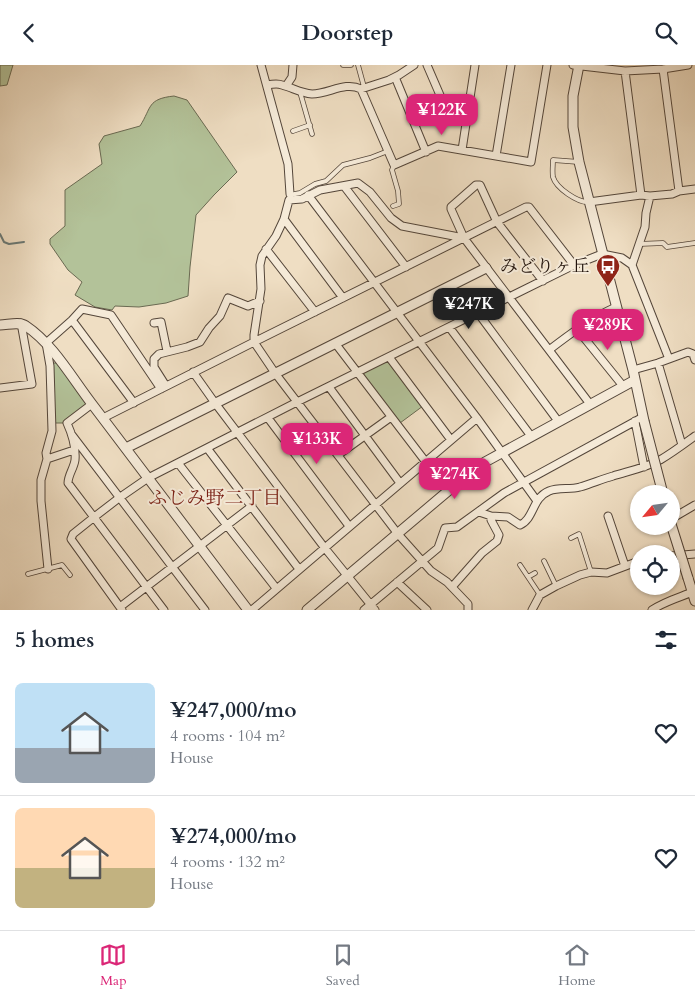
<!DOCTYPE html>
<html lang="en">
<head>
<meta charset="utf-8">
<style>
  :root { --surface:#fff; --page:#f6f6f7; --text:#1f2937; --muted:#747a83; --line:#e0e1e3; --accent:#db2777 }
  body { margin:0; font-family:Cardo,"Noto Serif JP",serif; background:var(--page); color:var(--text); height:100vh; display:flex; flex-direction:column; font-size:19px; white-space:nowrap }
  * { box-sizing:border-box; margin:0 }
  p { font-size:16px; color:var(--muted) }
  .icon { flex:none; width:28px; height:28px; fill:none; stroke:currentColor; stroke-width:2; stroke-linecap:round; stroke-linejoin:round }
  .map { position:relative; height:545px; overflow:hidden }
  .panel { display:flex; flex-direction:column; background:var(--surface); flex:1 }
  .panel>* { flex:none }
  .needle { width:32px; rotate:241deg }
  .tools { position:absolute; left:630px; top:420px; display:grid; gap:10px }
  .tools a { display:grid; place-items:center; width:50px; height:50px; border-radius:50%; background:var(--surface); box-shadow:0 1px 4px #0004; font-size:25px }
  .price { position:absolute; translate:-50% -42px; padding:0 11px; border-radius:10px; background:var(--accent); color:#fff; font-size:16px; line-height:32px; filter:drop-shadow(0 1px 2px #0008) }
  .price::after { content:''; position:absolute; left:50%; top:30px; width:15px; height:11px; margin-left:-8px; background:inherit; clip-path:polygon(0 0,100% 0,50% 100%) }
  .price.active { background:#222; color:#fff }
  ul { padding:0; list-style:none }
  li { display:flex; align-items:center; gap:15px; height:125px; padding:0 15px }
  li+li { border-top:1px solid var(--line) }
  li span { display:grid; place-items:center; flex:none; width:140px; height:100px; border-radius:8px; color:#555 }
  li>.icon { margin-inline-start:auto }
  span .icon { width:60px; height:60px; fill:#fffc; stroke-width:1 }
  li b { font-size:21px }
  h2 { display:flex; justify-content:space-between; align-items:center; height:60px; padding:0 15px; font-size:21px }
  header { display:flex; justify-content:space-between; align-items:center; height:65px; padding:0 15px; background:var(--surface); font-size:22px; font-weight:800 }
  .tabs { display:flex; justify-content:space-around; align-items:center; height:70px; border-top:1px solid var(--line); background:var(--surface); font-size:14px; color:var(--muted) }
  .tabs a { display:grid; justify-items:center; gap:2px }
  .tabs .active { color:var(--accent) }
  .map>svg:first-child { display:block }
  .green { fill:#b3c299; stroke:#6a6a52 }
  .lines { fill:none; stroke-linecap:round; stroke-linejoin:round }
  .stream { stroke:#6a7874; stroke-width:2 }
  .service-casing { stroke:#54463a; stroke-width:5.5 }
  .minor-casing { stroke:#54463a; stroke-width:9 }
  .tertiary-casing { stroke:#54463a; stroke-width:11 }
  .service { stroke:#f5ead8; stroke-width:4 }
  .minor { stroke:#f5ead8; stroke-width:7 }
  .tertiary { stroke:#f5ead8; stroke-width:9 }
  .tertiary-bridge-casing { stroke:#54463a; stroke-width:11; stroke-linecap:butt }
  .tertiary-bridge { stroke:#f5ead8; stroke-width:9 }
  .labels { text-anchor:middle; stroke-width:4; stroke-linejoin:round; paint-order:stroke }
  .poi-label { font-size:18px; fill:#21130c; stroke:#f5ead8; text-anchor:end }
  .neighbourhood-label { font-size:19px; fill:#7a1f14; stroke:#f5ead8 }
</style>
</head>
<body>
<header><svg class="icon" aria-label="back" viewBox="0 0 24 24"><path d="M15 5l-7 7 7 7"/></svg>Doorstep<svg class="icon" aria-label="search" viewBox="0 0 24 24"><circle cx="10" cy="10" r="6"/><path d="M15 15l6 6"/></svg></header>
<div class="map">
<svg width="695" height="545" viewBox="0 0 695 545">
  <rect width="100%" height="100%" fill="#efdec3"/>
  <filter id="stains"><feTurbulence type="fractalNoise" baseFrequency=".004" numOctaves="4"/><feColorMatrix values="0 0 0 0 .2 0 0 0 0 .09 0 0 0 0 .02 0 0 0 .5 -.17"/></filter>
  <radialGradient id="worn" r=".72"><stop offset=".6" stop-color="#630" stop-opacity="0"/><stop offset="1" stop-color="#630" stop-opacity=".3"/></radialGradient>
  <path class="green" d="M0,0h13l-6,20 -7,1z
    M174,31l13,4 50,72 -23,23 -18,20 -6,52 -2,29 -22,7 -27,4 -24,-1 -3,4 -17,-3 -20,-12 7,-13 -14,-12 -18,-26v-5l15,-13v-36l37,-26 -3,-20 5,-8 36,-10c12,-19 7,-27 34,-30z
    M386,296l2,1 35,44 -23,17 -37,-49 1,-1z
    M51,298h6l28,38 1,5 -20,17h-12z"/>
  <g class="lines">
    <path class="stream" d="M0,169l4,8 5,2 15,-2"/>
    <g class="service-casing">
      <path id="service" d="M343,0h8
        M358,0l6,22
        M300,27l12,42
        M293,66l17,-6
        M579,97l-26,-2c0,5 -1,12 0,17 3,11 25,26 36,25
        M290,130l10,-2 15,-9 11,-3 17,-16 27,-7 18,-7
        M393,141l6,-2 -1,-13 -6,-21 2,-5
        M639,179l24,-1 4,4 28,-4
        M571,473l8,-4 12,38
        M544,496l12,25
        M520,500l20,30
        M28,509l34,-9 8,10
        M528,512l7,-4"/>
    </g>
    <g class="minor-casing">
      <path id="minor" d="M261,0l27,99 2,30
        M427,0l22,51 18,2
        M573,0l52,6 38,-2 25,-4
        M663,4l16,122
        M625,6l16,124
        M395,12l31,75
        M267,20c5,-1 11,-2 15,0 11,3 19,8 30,9 17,0 33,-13 49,-5l28,-9 10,-5 15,-10
        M286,21l6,-9 1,-12
        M361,24l33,76 44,-19 93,16 16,-97
        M462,85l13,-85
        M496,91l15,-91
        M344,121l62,81
        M308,130l169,223 60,83
        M589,137l52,-7 9,1 22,-2 7,-3 16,-2
        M284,154l59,79
        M464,173l-62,-12 -11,-8 -21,-26 -12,-9 -38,7 -18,9 -13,1 -5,19 -8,17 -14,20 -2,9 1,24 -7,46v7l21,31 123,161 33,37 16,11 21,22v6
        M266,184l49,63
        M632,200l13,-38 1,-14 4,-17
        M543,216l-46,-59 -17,-37h-4l-25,22v2l13,29 126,166
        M478,248l80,108
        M72,255l62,83
        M154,258l7,-1 6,29
        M449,262l82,109
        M577,264l46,57
        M335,278l113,148
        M549,285c21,-16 42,-32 67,-43
        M389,292l62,83
        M658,298l24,82
        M633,305l25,-7 30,-11 5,2 2,6
        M193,307l22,31 109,144 51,63
        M166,321l-12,-19v-8l5,-5 28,-7 13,-5 9,-14 11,-12 8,-18 20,8 12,-5
        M329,322l71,96
        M0,323l32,-4 -11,-61
        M92,339l-25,19c5,11 9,25 8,37 -1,8 -7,15 -7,23l96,127
        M103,353l151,-76 272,-135h3l45,58
        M268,353l81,108
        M635,356l9,46
        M72,370l133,175
        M207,383l92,121
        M338,390l53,-38
        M47,394l27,-9
        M178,398l98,125
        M479,447l12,4 17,1 12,8c14,-6 12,-27 29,-34 10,-4 21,-1 31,-4 11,-3 22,-8 33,-11 16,-5 32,-8 47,-16 12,-7 24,-16 35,-24
        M608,451l17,50
        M671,454l24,-14
        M671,491l24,-2
        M48,504l-7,-68v-21l6,-21 -1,-6 6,-22 -2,-65 -4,-23 26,-23 10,-11 29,6 50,74
        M397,517l30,28
        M452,522l30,-34 15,-12 2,-6 -8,-15v-4
        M120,542l132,-101
        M122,545l-51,-71 2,-5 20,-16 26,-20 29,-20 149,-76 277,-137 28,-11 20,4 10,7 37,94
        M252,545l225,-192
        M364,545l74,-62 7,-20 12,-1 47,-34 139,-76
        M532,545l8,-15 16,-9 24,-11 11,-3 16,1 32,-12
        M652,545c13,-9 29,-13 43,-19"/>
    </g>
    <g class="tertiary-casing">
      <path id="tertiary" d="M579,0l-6,31v31l6,35 54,208 11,51
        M0,260c8,0 19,-4 26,1 27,18 46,52 66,78 52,69 104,137 156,206
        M126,383l360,-180
        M688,513l7,23
        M307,545l141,-119 37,-29 150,-82"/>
    </g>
    <use href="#service" class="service"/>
    <use href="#minor" class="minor"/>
    <use href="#tertiary" class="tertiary"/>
    <g class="tertiary-bridge-casing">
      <path id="tertiary-bridge" d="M644,356l19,73
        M671,459l17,54"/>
    </g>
    <use href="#tertiary-bridge" class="tertiary-bridge"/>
  </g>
  <defs>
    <g id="bus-pin" transform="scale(1.25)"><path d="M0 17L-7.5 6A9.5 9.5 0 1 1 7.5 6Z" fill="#8f2418" stroke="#f5ead8"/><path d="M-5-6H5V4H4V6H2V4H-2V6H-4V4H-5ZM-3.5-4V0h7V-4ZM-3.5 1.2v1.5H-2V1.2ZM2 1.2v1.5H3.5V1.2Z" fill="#fff"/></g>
  </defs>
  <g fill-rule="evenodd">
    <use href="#bus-pin" x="608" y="201"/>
  </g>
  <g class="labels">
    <g class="poi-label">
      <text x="590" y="207">みどりヶ丘</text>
    </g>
    <g class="neighbourhood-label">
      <text x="215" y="439">ふじみ野二丁目</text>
    </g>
  </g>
  <rect width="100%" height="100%" filter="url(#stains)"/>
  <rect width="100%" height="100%" fill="url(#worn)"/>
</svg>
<div class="tools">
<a><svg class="needle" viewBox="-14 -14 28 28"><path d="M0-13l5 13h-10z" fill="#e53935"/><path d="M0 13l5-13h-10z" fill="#747a83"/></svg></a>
<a><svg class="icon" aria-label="locate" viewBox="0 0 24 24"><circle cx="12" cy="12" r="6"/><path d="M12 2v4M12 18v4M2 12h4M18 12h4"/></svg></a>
</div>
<b class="price" style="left:442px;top:71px">¥122K</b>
<b class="price active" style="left:469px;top:265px">¥247K</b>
<b class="price" style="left:608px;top:286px">¥289K</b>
<b class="price" style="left:317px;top:400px">¥133K</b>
<b class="price" style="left:455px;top:435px">¥274K</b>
</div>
<section class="panel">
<h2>5 homes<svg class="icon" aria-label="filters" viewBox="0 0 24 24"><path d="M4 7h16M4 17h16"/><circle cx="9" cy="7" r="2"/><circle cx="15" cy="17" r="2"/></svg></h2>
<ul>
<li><span style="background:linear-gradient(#bfe0f5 65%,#9aa5b1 0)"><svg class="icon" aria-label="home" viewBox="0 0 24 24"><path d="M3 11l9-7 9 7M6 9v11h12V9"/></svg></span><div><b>¥247,000/mo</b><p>4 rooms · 104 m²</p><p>House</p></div><svg class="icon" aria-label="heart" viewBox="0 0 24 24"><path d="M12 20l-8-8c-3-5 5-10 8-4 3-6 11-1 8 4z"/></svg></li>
<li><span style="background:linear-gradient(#ffd9b3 60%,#c2b280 0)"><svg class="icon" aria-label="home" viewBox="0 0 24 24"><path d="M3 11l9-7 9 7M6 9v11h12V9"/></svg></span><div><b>¥274,000/mo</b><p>4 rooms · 132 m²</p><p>House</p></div><svg class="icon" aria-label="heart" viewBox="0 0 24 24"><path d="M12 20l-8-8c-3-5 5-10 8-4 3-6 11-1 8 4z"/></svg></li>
</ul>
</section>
<nav class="tabs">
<a class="active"><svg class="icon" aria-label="map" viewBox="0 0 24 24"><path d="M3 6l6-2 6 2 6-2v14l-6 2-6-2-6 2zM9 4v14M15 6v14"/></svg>Map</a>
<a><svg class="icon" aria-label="saved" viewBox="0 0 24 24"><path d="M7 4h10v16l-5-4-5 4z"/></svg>Saved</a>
<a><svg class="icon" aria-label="home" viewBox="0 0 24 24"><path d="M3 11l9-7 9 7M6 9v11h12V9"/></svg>Home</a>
</nav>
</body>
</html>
